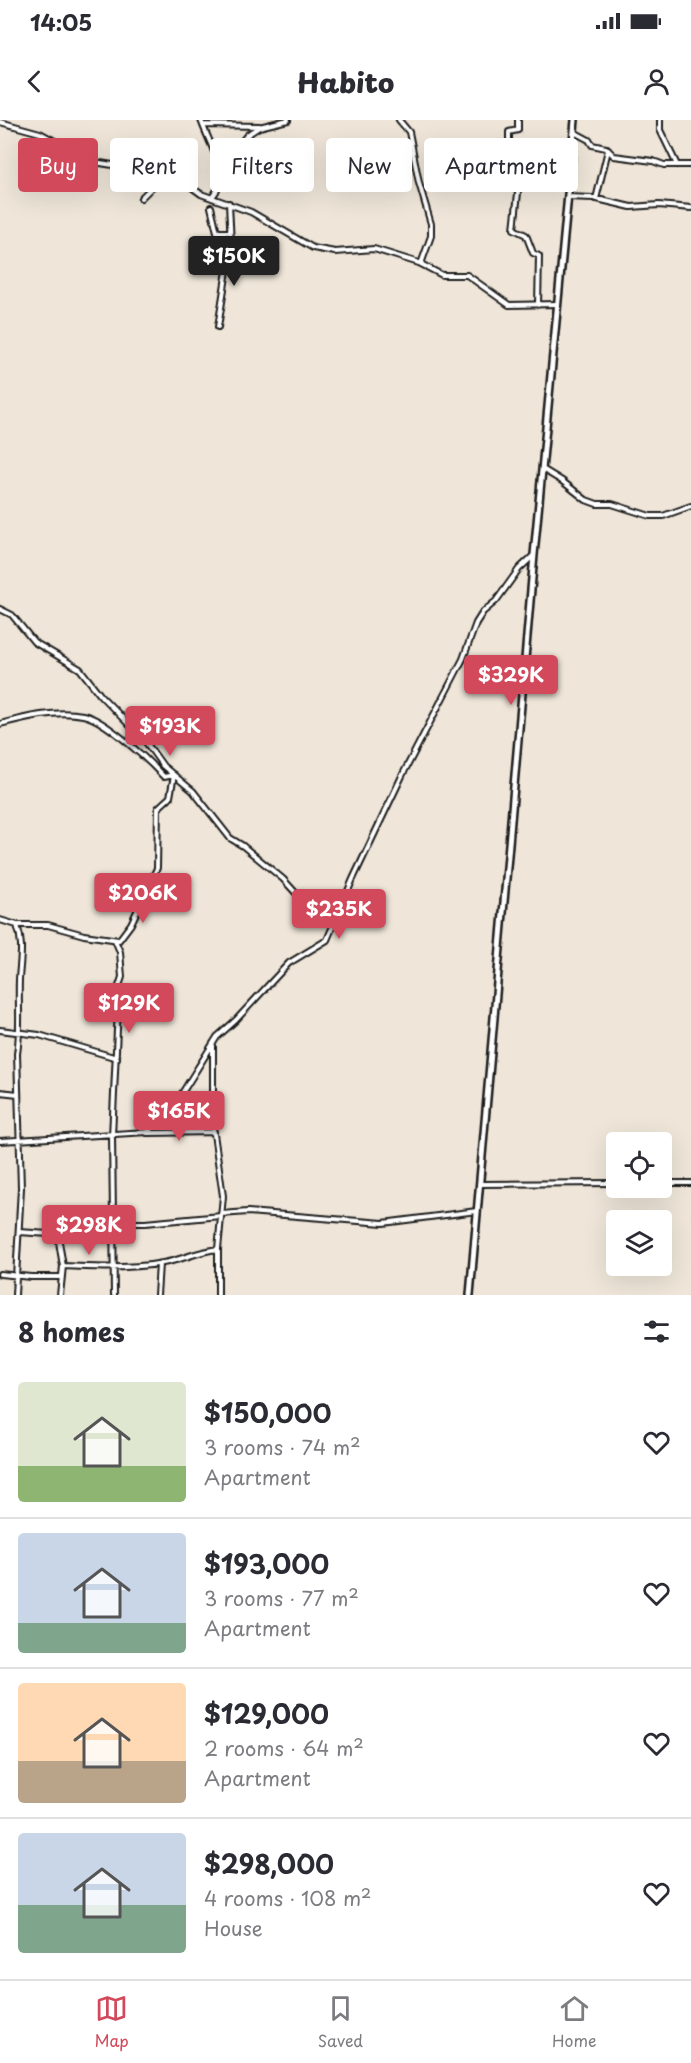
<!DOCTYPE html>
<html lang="en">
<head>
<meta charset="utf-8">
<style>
  :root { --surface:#fff; --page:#f2f2f3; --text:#2b2b33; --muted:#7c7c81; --line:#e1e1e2; --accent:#d1495b }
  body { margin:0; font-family:"Playpen Sans",sans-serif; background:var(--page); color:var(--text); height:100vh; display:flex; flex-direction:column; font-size:22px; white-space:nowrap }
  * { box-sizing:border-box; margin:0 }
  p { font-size:20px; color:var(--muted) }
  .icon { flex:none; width:33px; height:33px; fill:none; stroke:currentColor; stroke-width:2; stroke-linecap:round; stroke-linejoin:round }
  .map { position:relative; height:1175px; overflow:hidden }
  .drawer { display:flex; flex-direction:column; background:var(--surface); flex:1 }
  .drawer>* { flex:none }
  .top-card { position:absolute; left:18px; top:18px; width:656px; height:54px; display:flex; gap:12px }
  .buttons { position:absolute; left:606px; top:1012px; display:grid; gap:12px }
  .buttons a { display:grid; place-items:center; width:66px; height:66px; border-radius:6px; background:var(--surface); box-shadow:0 6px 24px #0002; font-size:30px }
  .price { position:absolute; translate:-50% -51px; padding:0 14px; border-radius:6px; background:var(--accent); color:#fff; font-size:20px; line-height:39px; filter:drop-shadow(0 2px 3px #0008) }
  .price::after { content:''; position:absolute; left:50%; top:36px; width:18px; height:14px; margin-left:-9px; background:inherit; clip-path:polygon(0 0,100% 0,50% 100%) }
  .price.current { background:#222; color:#fff }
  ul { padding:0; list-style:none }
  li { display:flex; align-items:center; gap:18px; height:150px; padding:0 18px }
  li+li { border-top:2px solid var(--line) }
  li span { display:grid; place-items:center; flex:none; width:168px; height:120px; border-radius:6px; color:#555 }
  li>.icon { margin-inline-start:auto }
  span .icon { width:72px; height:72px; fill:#fffc; stroke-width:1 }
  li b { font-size:26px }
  h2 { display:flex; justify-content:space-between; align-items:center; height:72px; padding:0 18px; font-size:26px }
  .pill { padding:0 21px; border-radius:6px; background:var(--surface); box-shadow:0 6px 24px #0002; font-size:21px; line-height:54px }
  .pill.current { background:var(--accent); color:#fff }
  .status { display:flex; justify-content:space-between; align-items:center; height:42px; padding:0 30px; background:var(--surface); direction:ltr }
  .status svg { height:16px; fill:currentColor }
  header { display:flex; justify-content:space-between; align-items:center; height:78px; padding:0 18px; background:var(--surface); font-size:27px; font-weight:800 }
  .tab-bar { display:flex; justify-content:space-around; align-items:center; height:84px; border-top:2px solid var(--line); background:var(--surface); font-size:16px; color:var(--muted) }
  .tab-bar a { display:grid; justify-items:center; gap:3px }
  .tab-bar .current { color:var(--accent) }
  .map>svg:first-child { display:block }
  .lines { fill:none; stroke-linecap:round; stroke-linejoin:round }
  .minor-casing { stroke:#1c1c1c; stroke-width:8 }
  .secondary-casing { stroke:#1c1c1c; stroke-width:10 }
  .minor { stroke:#fff; stroke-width:4 }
  .secondary { stroke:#fff; stroke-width:5 }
</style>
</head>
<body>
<div class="status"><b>14:05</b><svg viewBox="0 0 49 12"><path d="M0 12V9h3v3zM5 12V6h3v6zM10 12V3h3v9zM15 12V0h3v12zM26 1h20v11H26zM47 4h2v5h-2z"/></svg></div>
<header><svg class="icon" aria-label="back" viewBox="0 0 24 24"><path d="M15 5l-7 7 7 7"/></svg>Habito<svg class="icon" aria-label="person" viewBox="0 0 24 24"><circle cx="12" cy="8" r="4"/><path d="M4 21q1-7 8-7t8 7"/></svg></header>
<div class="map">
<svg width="691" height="1175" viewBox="0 0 691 1175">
  <rect width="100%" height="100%" fill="#efe6d9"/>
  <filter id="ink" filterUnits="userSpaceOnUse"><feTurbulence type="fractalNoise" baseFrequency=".0167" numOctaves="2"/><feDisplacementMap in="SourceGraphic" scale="12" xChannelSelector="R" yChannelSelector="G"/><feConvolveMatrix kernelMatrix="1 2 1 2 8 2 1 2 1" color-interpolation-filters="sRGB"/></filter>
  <g filter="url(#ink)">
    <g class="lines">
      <g class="minor-casing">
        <path id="minor" d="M201,0c7,22 30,54 12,76
          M399,0l10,12 10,51 12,41v12l-10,28
          M518,0v10l-9,2v18l3,8 59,3
          M660,0v10l17,35
          M0,2l40,11 54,29 81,13 26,19 50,18 62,36 22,4 39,-3 45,14 23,12h25l42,30 49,-1
          M203,5l56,1
          M574,12l15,8 3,5 14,3 8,8 39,5 11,4h27
          M512,38l1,20 5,15 -4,36 12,6 7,18 6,3 -1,49
          M219,49l28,-34 12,-8 29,-7
          M568,77l25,1 38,9 28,-2 32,3
          M141,78l13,-13 8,-13
          M596,79l12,-49
          M211,87l6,25h12
          M218,207l13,-82 -2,-42
          M544,350l18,11 24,19 11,4h15l38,12h13l28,-10
          M0,489l12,6 22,27 46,27 21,27 44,45 18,25 30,25 37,47 13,8 40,33 32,35 18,10
          M0,604c27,-7 55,-14 83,-9 22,4 65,45 81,62l10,-2
          M0,800l17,5h31l36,10 35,5 12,-16 26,-56 1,-60 12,-11 4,-22
          M0,910l39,5 78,23
          M213,925v82l10,69 -5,53v46
          M0,972l18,2
          M147,1013l67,-1
          M0,1021l147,-9 22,-18 48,-77 19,-17 53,-57 38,-23 26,-61 49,-103 61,-117 13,-36 7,-11 13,-11 23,-32 15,-14
          M662,1063h29
          M480,1064l136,-1
          M221,1094l27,-2 135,11 94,-12
          M113,1103h32l76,-7
          M19,1112l30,2 10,8 4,24 -3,29
          M63,1146c33,2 68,3 100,-3 19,-3 35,-12 55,-14
          M0,1154l31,3h31
          M15,1175l6,-107 -4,-134c4,-25 1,-49 2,-74 1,-21 5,-35 -2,-55
          M114,1175l-2,-159 6,-128 3,-9 -2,-13 3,-9 -2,-25 -5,-12
          M157,1175l2,-31"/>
      </g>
      <g class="secondary-casing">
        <path id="secondary" d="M470,1175l64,-740 41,-435"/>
      </g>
      <use href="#minor" class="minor"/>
      <use href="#secondary" class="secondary"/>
    </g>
  </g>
</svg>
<div class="buttons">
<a><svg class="icon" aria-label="locate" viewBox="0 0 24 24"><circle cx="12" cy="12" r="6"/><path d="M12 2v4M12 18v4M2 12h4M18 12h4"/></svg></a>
<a><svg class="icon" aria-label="layers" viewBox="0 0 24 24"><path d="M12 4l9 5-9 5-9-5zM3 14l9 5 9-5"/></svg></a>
</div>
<b class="price current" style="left:234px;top:167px">$150K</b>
<b class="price" style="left:511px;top:586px">$329K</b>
<b class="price" style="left:170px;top:637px">$193K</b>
<b class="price" style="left:143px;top:804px">$206K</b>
<b class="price" style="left:339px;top:820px">$235K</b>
<b class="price" style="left:129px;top:914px">$129K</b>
<b class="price" style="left:179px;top:1022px">$165K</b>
<b class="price" style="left:89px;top:1136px">$298K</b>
<div class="top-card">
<a class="pill current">Buy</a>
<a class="pill">Rent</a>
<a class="pill">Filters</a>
<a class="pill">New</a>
<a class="pill">Apartment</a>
</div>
</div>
<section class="drawer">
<h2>8 homes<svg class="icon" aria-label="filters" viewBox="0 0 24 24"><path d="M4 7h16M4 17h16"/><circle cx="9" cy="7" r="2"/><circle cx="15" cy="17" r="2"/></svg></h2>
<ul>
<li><span style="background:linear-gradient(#dfe7d0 70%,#8fb573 0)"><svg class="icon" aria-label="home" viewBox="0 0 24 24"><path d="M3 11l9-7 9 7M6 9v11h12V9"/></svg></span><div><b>$150,000</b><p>3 rooms · 74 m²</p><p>Apartment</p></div><svg class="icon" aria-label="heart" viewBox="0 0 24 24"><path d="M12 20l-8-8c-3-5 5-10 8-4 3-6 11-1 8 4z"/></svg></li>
<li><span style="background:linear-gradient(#c9d6e8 75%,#7fa58c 0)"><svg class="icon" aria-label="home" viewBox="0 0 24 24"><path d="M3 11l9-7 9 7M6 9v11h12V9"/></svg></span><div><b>$193,000</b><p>3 rooms · 77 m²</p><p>Apartment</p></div><svg class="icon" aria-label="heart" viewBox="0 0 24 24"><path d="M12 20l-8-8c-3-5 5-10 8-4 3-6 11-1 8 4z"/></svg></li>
<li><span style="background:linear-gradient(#ffd9b3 65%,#b9a48a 0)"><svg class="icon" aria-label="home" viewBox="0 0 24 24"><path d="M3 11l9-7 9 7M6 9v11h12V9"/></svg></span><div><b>$129,000</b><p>2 rooms · 64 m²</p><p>Apartment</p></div><svg class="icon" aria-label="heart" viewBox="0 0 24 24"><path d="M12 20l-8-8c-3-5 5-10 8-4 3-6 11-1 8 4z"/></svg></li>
<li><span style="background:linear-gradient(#c9d6e8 60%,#7fa58c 0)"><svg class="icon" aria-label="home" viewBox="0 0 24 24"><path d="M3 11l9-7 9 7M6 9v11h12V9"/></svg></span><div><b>$298,000</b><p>4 rooms · 108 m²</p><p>House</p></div><svg class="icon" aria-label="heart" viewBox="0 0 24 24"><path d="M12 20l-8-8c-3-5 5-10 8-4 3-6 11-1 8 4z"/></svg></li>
</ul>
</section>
<nav class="tab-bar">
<a class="current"><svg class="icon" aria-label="map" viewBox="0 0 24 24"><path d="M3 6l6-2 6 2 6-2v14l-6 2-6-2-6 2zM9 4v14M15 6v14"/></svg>Map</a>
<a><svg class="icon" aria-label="saved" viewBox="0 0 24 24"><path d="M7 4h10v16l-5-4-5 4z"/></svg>Saved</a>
<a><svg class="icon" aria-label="home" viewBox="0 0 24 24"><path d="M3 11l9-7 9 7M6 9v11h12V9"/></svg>Home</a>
</nav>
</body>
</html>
